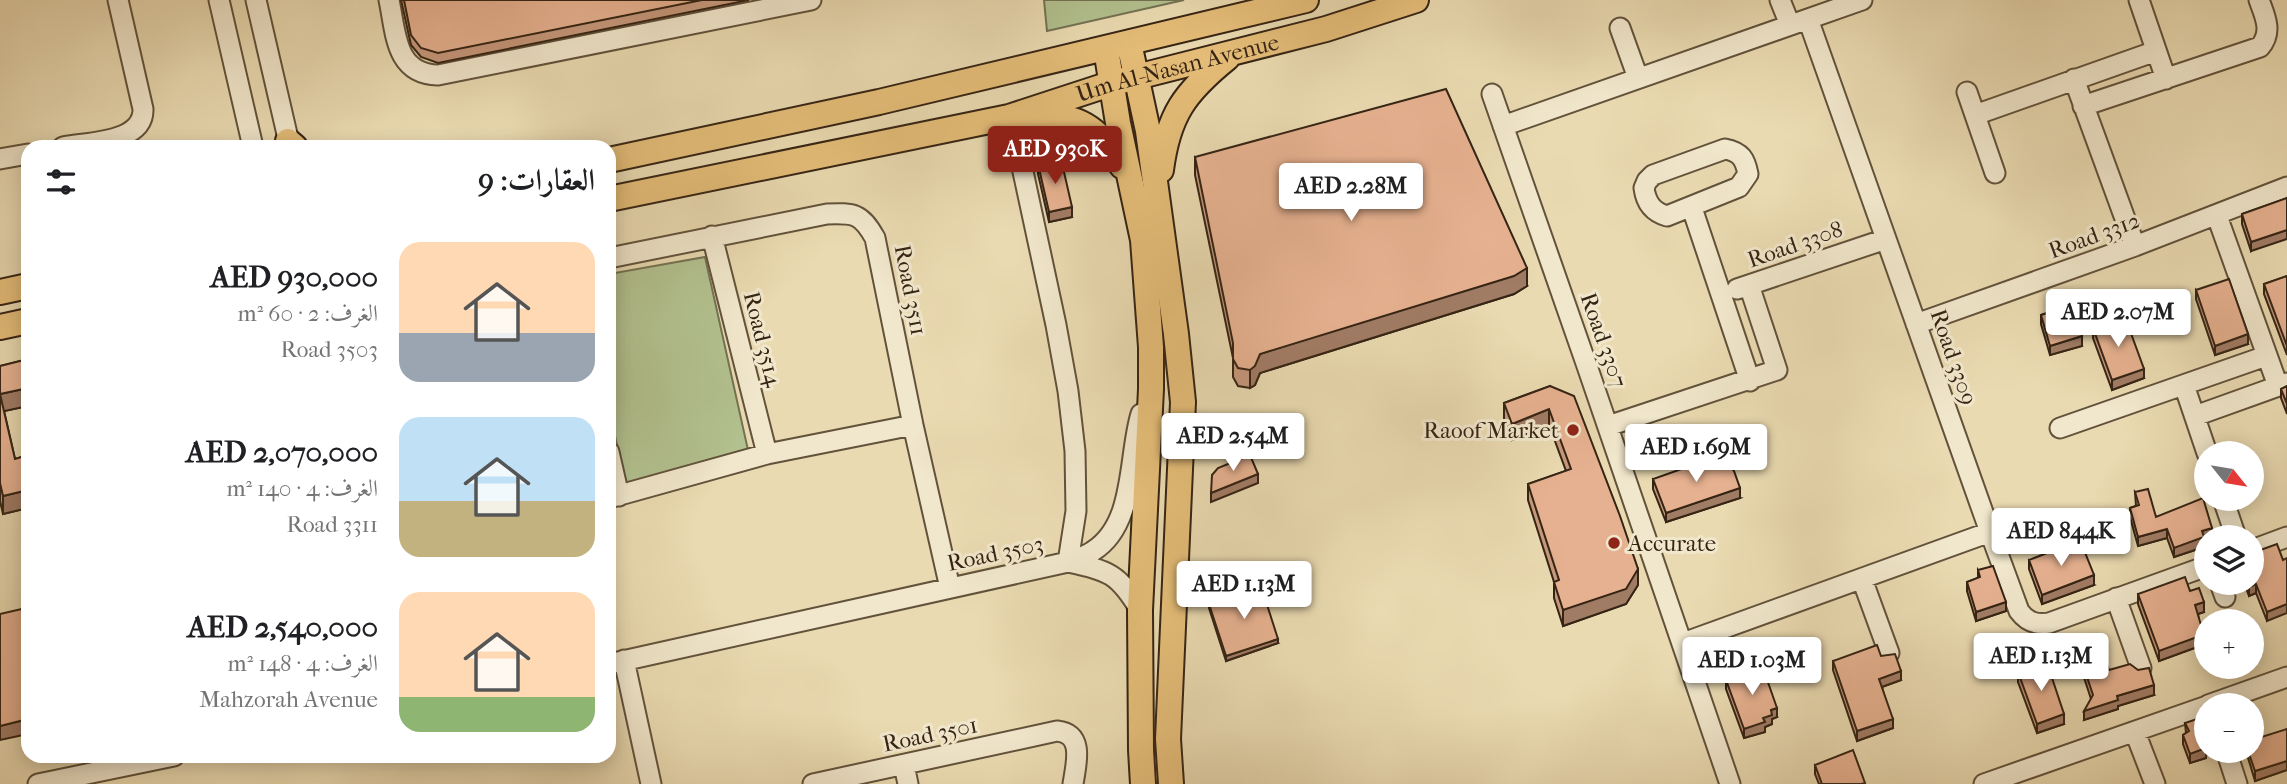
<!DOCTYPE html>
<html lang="ar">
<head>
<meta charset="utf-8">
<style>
  :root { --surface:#fff; --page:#f6f6f6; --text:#202124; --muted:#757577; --accent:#8f2418 }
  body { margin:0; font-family:"IM FELL French Canon",Amiri,serif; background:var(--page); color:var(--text); direction:rtl; height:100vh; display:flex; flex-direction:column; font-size:26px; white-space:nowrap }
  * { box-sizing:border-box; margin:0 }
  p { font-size:23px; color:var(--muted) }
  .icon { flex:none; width:38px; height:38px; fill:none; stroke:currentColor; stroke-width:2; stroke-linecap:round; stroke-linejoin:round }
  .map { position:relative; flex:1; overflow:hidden; direction:ltr }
  .drawer { position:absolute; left:21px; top:140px; width:595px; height:623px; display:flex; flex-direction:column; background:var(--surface); border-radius:21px; box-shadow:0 4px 18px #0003; direction:rtl }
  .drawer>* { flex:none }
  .needle { width:46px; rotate:120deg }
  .controls { position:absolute; left:2194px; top:441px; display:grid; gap:14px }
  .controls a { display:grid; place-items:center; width:70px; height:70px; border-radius:50%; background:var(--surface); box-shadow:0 4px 18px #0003; font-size:35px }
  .price { position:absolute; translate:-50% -60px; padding:0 16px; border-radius:7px; background:#fff; color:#222; font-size:23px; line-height:46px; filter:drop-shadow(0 2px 4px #0008) }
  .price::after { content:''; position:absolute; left:50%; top:42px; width:21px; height:16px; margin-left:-10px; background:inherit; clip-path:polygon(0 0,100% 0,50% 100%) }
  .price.on { background:var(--accent); color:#fff }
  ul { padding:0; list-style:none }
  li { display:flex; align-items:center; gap:21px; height:175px; padding:0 21px }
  li span { display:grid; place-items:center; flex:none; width:196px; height:140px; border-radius:21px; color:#555 }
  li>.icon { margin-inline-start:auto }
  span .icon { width:84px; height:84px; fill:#fffc; stroke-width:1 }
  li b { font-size:30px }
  h2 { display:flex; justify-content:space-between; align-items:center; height:84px; padding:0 21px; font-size:30px }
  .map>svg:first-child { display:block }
  .park { fill:#b2c18f; stroke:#747252; stroke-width:2 }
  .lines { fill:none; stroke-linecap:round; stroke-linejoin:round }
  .minor-casing { stroke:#62523b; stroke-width:23 }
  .major-casing { stroke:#352414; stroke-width:28 }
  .minor { stroke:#f1e7cc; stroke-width:19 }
  .major { stroke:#e5bd78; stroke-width:24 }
  .wall { fill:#c6987c; stroke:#352414; stroke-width:2 }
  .shaded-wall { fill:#a17c65; stroke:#352414; stroke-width:2 }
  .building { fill:#e6b190; stroke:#352414; stroke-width:2 }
  .poi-dot { fill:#8f2418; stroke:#f1e7cc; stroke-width:2.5 }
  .labels { text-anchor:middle; stroke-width:6; stroke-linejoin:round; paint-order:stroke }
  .street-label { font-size:23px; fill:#352414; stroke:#f1e7cc }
  .poi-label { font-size:23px; fill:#352414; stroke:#f1e7cc; text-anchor:end }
</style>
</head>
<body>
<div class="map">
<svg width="2287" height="784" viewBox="0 0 2287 784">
  <rect width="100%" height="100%" fill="#eadab1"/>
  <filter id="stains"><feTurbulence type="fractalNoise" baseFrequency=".00286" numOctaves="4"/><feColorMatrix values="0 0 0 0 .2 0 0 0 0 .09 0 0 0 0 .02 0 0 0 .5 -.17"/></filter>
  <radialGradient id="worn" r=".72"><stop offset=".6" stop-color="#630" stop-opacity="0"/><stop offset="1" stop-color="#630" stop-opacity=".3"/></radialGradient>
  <path class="park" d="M1044,0h140l-137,31z
    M705,257l45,202 -123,29 -18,-78v-136z"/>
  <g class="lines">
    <g class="minor-casing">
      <path id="minor" d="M219,0l34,147
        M256,0l34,147
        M389,0c7,33 6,74 49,75l373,-75
        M1780,0l10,25
        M2139,0l27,79
        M1808,19l182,513 29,79c8,11 17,14 30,12l158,-57
        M1620,28l18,50
        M2074,79l61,167
        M1967,92l28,81
        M1492,94l95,272 143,418
        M2083,106l177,-59c13,-15 5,-31 -1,-47
        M1975,115l181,-64
        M1503,126l359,-126
        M63,147c25,-5 81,-4 80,-38l-25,-109
        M1725,149c16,3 20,10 23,25l-9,13 -72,29c-14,-4 -21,-13 -23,-28l3,-7 6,-6z
        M1019,153l37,172 12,66 7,60 1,60 -8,51
        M0,159l28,-5
        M1692,208l58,173
        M2217,216l61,170
        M712,236l55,218
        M609,258l218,-44c27,-1 34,-1 48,24l38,187 37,163
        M1737,289l149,-50
        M1916,324l219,-78 152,-59
        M2184,385l23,68
        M2195,416l92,-33
        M1608,426l169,-56 -28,-85
        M2060,428l206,-72
        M609,452l10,44
        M609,498l158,-44 146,-29
        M2223,499l13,38
        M2252,550l35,-13
        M1068,562c41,9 50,11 72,48
        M1862,579l27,74
        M2220,583l5,14
        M2116,598l25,70
        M1683,643l307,-111
        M624,660l27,124
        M609,664l459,-102c8,-3 18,-6 25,-11 43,-27 35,-95 48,-137
        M2208,705l79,-28
        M2135,732l20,52
        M2228,756l9,28
        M904,765l4,19
        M38,784l136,-28
        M813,784l244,-53c28,3 19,33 16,53
        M1984,784l223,-78"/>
    </g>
    <g class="major-casing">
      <g id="major">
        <path d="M1129,43l19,88 28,203 7,68 -15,337 3,45"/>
        <path d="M1106,49l12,74 25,117 8,107v42l-11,221 1,140 2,34"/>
        <path d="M1029,118c11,0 23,-1 34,0 28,3 45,26 59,48"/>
        <path d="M288,141l7,6"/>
        <path d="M609,160l270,-58 427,-102"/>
        <path d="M1161,170c7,-55 24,-78 66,-112"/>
        <path id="s1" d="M609,199l400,-82 104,-34 213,-54 90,-29"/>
        <path d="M0,292l28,-6"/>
        <path d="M0,327l28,-6"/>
      </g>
    </g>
    <use href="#minor" class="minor"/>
    <use href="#major" class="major"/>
  </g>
  <path class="wall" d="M401,0h348l-311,63 -17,-6 -10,-12z
    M1195,157l332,129 -13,8 -254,79 -5,12 -5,3 -12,-2 -5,-9v-19l-38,-183z
    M1038,164l34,53 -23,5 -11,-48z
    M2287,198l-36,53 -9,-27v-10z
    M2287,276v79l-23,-61v-10z
    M2196,290l52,54 -33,11 -19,-56z
    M2055,305l27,41 -32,9 -9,-31v-9l14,-4z
    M2093,328l51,50 -32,12 -19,-52z
    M28,359v47l-24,5 11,48 13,-4v53l-25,6 -3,-13v-135z
    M1550,386l88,199 -12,19 -63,22 -9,-28v-16l-26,-82v-16l38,-13 -17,-46 -37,15 -8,-21v-16z
    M2287,386v28l-6,-16v-9z
    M1653,479l87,19 -74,24 -13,-33z
    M2135,492l21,25 56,20h-5v2l-3,1v7l-30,10 -7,-19 -29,8 -8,-29v-9l6,-2z
    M2277,544l-10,77 -11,-28 -7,3 -5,-13h8z
    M2029,560l65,25 -52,19 -13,-35z
    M1978,570l28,41 -30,10 -9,-30v-9l11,-4z
    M2190,591l14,21 -6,2 3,20 -1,12 -41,15 -21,-57v-10z
    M1209,604l69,39 -52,18 -17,-53z
    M2078,650l31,20 45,25 -36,11v3l-34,11 7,-21 -13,-40z
    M1881,656l20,24 -19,7 11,41 -36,13 -24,-71v-9z
    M2018,672l46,52 -27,9 -19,-51z
    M1726,680l51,37 -5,2v5l-7,3v5l-21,6 -18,-49z
    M2185,723h17l5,3 -1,32 -16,5 -7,-19v-9l3,-2z
    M2287,729v41l-32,11 -9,-30h6z
    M1815,765l50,19h-46l-4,-10z"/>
  <path class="shaded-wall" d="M1072,207v10l-23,5v-10z
    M2287,230v9l-36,12v-9z
    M1527,268v18l-13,8 -254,79 -5,12 -5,3v-18l10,-16z
    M2248,334v10l-33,11v-9z
    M2082,336v10l-32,9v-9z
    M2144,369v9l-32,12v-10z
    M28,388v18l-28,6v-18z
    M1549,409v16l-37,15v-16z
    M1258,474v9l-47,19v-9z
    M1740,488v10l-74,24v-9z
    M28,490v18l-25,6v-18z
    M2212,528v9h-5v2l-3,1v7l-30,10v-9l28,-17z
    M2167,529v9l-29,8v-9z
    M1638,569v16l-12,19 -63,22v-16z
    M2094,575v10l-52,19v-9z
    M2256,584v9l-7,3v-9z
    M2006,602v9l-30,10v-9z
    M2204,602v10l-9,3v-10z
    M2287,604v9l-20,8v-9z
    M2201,625l-1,21 -41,15v-10z
    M1278,639v4l-52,18v-5z
    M1901,671v9l-22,8v-9z
    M2154,685v10l-36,11v3l-34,11v-9l33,-15z
    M1777,708v9l-5,2v5l-7,3v5l-21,6v-9l19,-11 8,-8z
    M2064,714v10l-27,9v-9z
    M28,719v15l-28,6v-14z
    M1893,719v9l-36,13v-10z
    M2207,741l-1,17 -16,5v-9l14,-12z
    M2287,761v9l-32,11v-10z"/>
  <path class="building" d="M404,0h298l-264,53 -17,-5 -10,-13z
    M1446,89l81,179 -13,8 -254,78 -5,12 -5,4 -12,-2 -5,-9v-16l-38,-186z
    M1061,159l11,48 -23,5 -11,-48z
    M2287,198v32l-36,12 -9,-28z
    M2287,276v70l-23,-62z
    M2229,279l19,55 -33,12 -19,-56z
    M2072,300l10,36 -32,10 -9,-31 15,-5 -1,-5z
    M2125,317l19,52 -32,11 -19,-52z
    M28,359v29l-28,6 15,65 13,-4v35l-25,6 -3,-13v-117z
    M1550,386l24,10 46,120 18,53 -12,20 -63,21 -9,-28 5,-2 -31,-96 43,-15 -22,-60 -37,15 -8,-21z
    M2287,386v18l-6,-15z
    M1250,455l8,19 -47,19 1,-18 6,-7z
    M1721,455l13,16 6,17 -74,25 -13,-34z
    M2148,489l8,28 47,-19 9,30 -10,3 2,6 -30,11 -7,-19 -29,8 -8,-29 9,-3 -4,-13z
    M2080,540l14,35 -52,20 -13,-35z
    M2277,544l6,16 4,-2v46l-20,8 -11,-28 -7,3 -1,-4h4v-30z
    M1993,566l13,36 -30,10 -9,-30 13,-5 -2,-7z
    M2185,577l5,14 9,-3 5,14 -9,3 6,20 -1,11 -41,15 -21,-57z
    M1261,586l17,53 -52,17 -17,-52z
    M26,608l2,8v103l-28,7v-112z
    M2099,642l10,28 21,-6 8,6 11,-2 5,17 -37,11 1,4 -34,11 9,-16 -15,-45z
    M1877,645l4,11 14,-2 6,17 -22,8 14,40 -36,12 -24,-70z
    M2047,663l17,51 -27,10 -19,-52z
    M1763,668l14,40 -6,2 1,5 -9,3 2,4 -21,7 -18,-49z
    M2200,718l2,5 3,-1 2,4v15l-3,1 2,6 -16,6 -7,-19 6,-4 -4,-8z
    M2287,729v32l-32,10 -7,-20h4v-11z
    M1853,750l12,33 -4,1h-39l-7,-19z"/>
  <g class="poi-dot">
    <circle cx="1573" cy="430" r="7"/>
    <circle cx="1614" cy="543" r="7"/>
  </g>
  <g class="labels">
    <g class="street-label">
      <text dy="8" stroke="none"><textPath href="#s1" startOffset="584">Um Al-Nasan Avenue</textPath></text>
      <text transform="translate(2094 235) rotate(-20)" y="8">Road 3312</text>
      <text transform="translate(1795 244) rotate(-19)" y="8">Road 3308</text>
      <text transform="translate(911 290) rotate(79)" y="8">Road 3511</text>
      <text transform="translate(763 339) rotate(76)" y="8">Road 3514</text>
      <text transform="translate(1604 340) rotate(71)" y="8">Road 3307</text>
      <text transform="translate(1954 357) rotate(71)" y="8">Road 3309</text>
      <text transform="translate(995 553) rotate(-12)" y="8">Road 3503</text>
      <text transform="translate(930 734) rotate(-12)" y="8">Road 3501</text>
    </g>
    <g class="poi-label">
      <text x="1559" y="438">Raoof Market</text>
      <text x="1628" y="551" text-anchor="start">Accurate</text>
    </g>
  </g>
  <rect width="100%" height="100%" filter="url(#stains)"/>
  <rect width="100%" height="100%" fill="url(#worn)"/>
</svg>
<div class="controls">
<a><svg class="needle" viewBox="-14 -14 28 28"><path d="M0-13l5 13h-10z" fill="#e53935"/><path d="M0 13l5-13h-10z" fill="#757577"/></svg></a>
<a><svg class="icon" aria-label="layers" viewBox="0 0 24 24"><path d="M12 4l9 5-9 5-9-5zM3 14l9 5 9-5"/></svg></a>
<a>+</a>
<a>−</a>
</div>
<b class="price on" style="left:1055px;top:186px">AED 930K</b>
<b class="price" style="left:1351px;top:223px">AED 2.28M</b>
<b class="price" style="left:2118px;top:349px">AED 2.07M</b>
<b class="price" style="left:1233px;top:473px">AED 2.54M</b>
<b class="price" style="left:1696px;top:484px">AED 1.69M</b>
<b class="price" style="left:2061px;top:568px">AED 844K</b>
<b class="price" style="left:1244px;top:621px">AED 1.13M</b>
<b class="price" style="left:2041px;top:693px">AED 1.13M</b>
<b class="price" style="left:1752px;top:697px">AED 1.03M</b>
<section class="drawer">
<h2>العقارات: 9<svg class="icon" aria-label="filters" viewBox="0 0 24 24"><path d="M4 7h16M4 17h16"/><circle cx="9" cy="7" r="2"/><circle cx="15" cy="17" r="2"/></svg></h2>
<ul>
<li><span style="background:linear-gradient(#ffd9b3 65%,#9aa5b1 0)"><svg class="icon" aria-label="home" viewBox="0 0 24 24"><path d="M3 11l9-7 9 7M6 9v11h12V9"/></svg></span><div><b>AED 930,000</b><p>الغرف: 2 · 60 m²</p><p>Road 3503</p></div></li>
<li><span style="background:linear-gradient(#bfe0f5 60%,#c2b280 0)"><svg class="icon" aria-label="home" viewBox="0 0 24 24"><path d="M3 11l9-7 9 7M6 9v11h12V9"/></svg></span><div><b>AED 2,070,000</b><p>الغرف: 4 · 140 m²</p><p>Road 3311</p></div></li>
<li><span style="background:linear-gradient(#ffd9b3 75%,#8fb573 0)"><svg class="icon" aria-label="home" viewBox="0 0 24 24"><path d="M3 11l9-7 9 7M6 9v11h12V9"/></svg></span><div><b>AED 2,540,000</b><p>الغرف: 4 · 148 m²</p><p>Mahzorah Avenue</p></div></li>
</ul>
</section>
</div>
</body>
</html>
